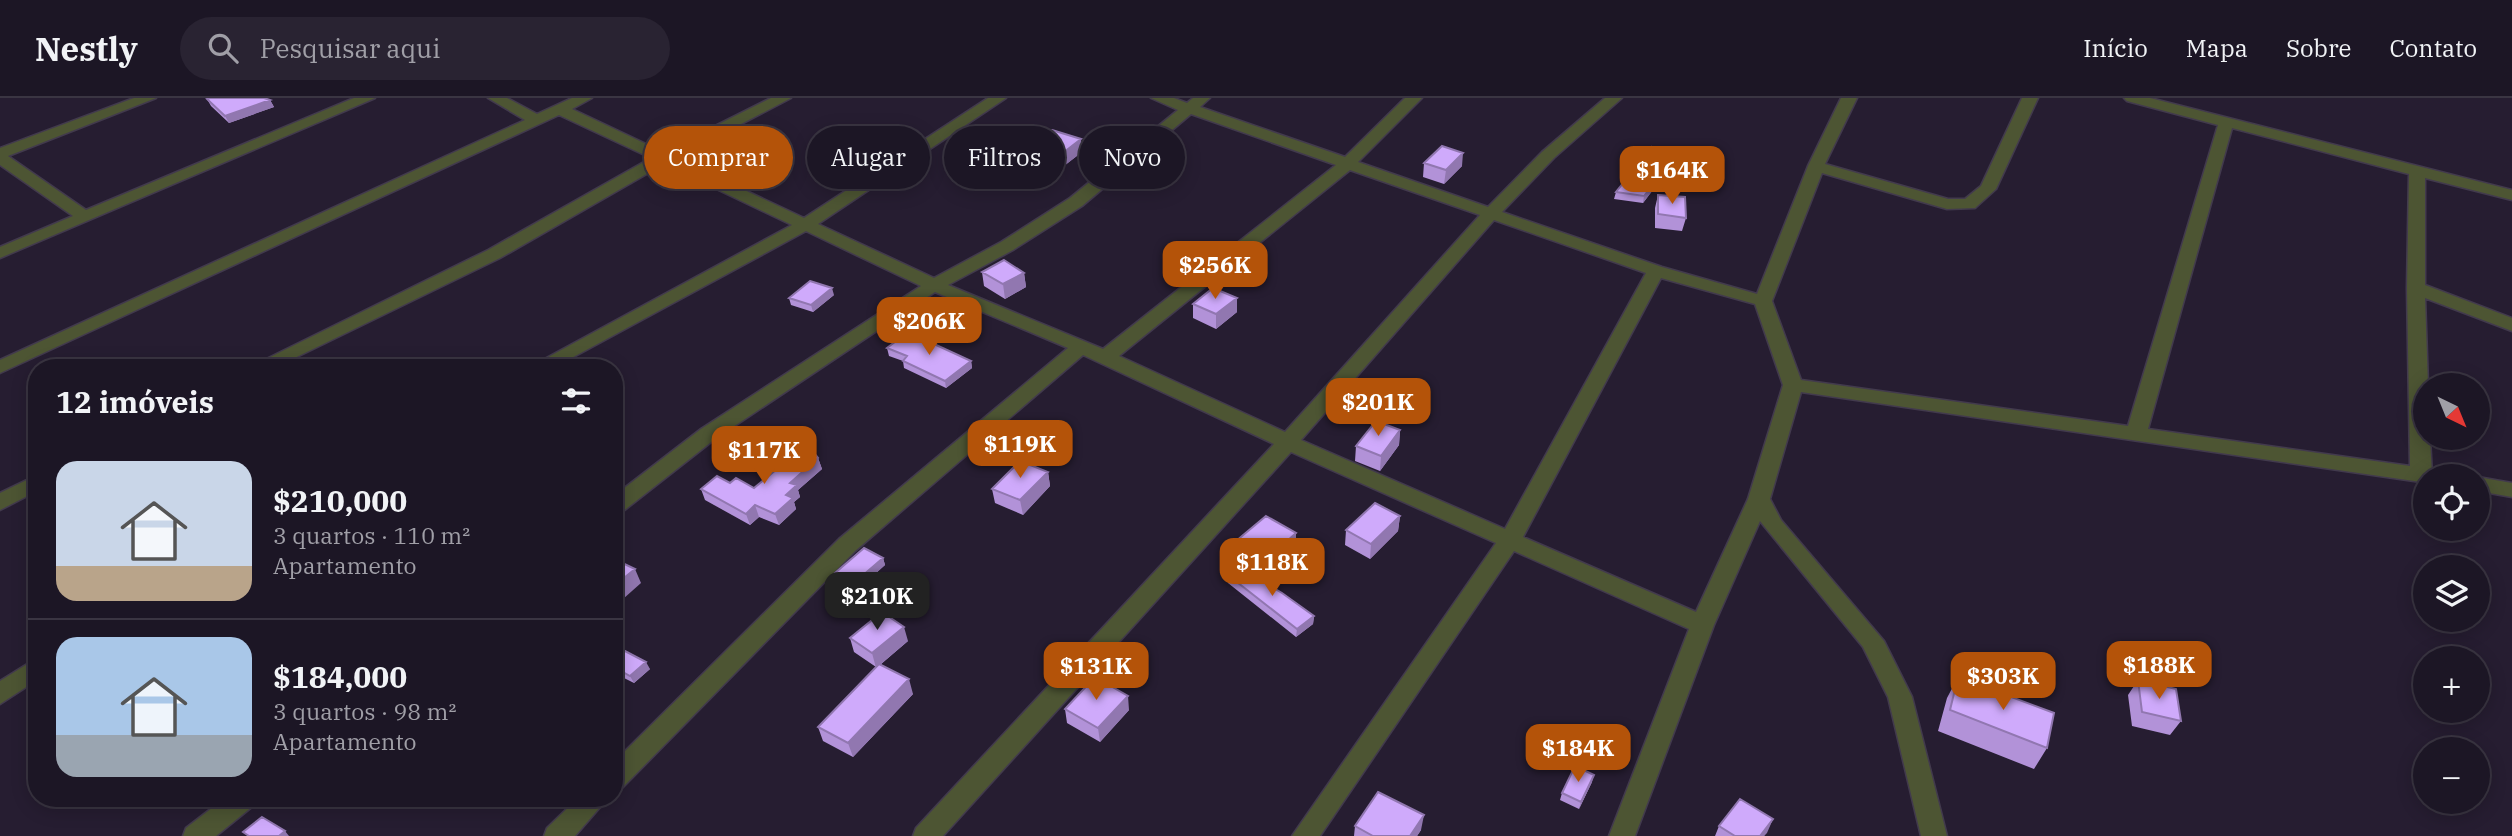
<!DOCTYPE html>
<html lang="pt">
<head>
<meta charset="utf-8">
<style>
  :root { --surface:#1c1625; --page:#292332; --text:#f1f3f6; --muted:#a09fa7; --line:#3a3542; --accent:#b45309 }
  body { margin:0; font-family:"IBM Plex Serif",serif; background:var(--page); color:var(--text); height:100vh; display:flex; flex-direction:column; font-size:26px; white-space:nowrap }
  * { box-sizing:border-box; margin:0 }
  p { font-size:23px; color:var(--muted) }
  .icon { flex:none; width:38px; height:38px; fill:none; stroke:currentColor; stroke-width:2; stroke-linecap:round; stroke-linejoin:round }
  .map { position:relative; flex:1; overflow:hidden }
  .side { position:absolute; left:28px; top:261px; width:595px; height:448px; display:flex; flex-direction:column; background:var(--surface); border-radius:28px; box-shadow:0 4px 18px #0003,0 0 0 2px var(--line) }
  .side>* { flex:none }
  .banner { position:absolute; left:644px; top:28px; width:665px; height:63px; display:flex; gap:14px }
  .needle { width:46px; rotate:137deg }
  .fabs { position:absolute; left:2413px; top:275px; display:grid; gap:14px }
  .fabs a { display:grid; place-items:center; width:77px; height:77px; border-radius:50%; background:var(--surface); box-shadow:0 4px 18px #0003,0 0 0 2px var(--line); font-size:35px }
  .price { position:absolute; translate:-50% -60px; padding:0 16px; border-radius:14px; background:var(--accent); color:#fff; font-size:23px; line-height:46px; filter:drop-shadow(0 2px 4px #0008) }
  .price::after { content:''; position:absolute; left:50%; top:42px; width:21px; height:16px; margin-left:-10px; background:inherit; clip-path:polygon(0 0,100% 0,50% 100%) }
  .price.selected { background:#222; color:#fff }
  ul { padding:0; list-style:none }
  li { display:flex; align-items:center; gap:21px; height:175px; padding:0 28px }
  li+li { border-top:2px solid var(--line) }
  li span { display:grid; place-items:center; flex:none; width:196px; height:140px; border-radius:21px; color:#555 }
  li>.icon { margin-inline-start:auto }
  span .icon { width:84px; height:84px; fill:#fffc; stroke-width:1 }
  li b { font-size:30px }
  h2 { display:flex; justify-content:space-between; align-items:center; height:84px; padding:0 28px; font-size:30px }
  .tag { padding:0 24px; border-radius:32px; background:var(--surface); box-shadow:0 4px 18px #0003,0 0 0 2px var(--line); font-size:24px; line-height:63px }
  .tag.selected { background:var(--accent); color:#fff }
  header { display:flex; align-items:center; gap:42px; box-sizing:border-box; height:98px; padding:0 35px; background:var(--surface); border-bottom:2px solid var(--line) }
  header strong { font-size:33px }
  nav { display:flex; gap:38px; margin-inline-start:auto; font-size:24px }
  .search { width:490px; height:63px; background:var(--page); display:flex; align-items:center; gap:18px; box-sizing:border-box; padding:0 24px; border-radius:38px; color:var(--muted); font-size:26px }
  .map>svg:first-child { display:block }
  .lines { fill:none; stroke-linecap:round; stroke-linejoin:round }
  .street-casing { stroke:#423a4d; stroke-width:3 }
  .street { fill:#4d5533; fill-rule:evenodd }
  .wall { fill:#b292d8 }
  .shaded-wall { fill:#9177b0 }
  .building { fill:#cfaafb; stroke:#9177b0; stroke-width:2 }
</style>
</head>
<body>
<header>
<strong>Nestly</strong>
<div class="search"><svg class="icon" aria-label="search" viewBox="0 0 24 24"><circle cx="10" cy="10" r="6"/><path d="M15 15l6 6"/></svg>Pesquisar aqui</div>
<nav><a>Início</a><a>Mapa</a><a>Sobre</a><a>Contato</a></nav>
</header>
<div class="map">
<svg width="2512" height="738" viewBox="0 0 2512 738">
  <rect width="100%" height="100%" fill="#261d31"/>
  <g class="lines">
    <g class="street-casing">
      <path id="street" d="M134,0h22l-148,58 78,54 268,-112h21l-375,160v-11l73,-31 -73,-51v-17z
        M488,0h19l30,16 35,-16h20l-20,11 91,43 108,-54h20l-115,60 128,60 184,-120h18l-188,126 116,54 67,-36 69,-44 108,-88 -27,-12h23l13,5 6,-5h17l-10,9 145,50 60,-59h17l-64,64 130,45 54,-55 63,-54h17l-68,60 -52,54 160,55 95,27 51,-128 33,-68h16l-32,66 123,35h17l16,-13 41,-88h16l-42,91 -21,19 -28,1 -125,-36 -50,128 29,79 327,46 90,-301 -91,-24 -3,-3h26l362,92v10l-87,-22v107l87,33v13l-87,-33 3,87h-2v53h4l2,37 -6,1v5l-5,1 -620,-90 -31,107 11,21 103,121 28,56 35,139h-26l-33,-139 -25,-50 -103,-126 -46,104 -79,211h-26l80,-207 -175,-78 -194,285h-28l204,-293 -205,-91 -348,384h-30l3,-8 358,-384 -191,-89 -228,196 -232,236 -9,3v-28l225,-223 229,-191 -133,-56 -220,147 -93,73 -8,3v-19l87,-67 220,-143 -115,-55 -253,137h-25l264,-143 -128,-61 -164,94 -226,110h-26l240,-118 163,-92 -92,-43 -559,258v-13l525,-240zM1191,16l145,51 -233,184 -155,-64 65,-35 69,-44zM2232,30l177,46 -2,114 3,178 -262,-37zM1350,72l130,45 -195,217 -166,-76zM1494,122l152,53 -141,256 -204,-89zM1661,180l94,26 28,81 -35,114 -52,113 -173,-75z
        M37,377v16l-37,19v-17z
        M2478,379l34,6v14l-34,-6z
        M37,560v22l-37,24v-23z
        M225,700h32l-4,8 -37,30h-33l3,-8z
        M578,700h30l-33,38h-31l3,-8z"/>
    </g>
    <use href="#street" class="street"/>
  </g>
  <path class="wall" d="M207,1l63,1 4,7 -45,16 -18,-17z
    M1030,49l52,5 -22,17 -29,-9z
    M1675,63l-32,42 -29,-4 2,-7z
    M1424,65l38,3 -18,18 -21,-7z
    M1658,97l28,23 -4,13 -27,-3v-20z
    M982,174l42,1 2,14 -21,12 -21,-13z
    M834,197l-21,17 -22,-7 -2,-7z
    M1193,206l44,8 -21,17 -23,-11z
    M887,250l84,13 1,7 -26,20 -42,-20 -1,-7 -14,-5z
    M1400,332l-1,15 -19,26 -25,-10 1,-15z
    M818,360l4,11 -24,21 2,7 -6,5 2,7 -17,16 -20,-8 -9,8 -45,-25 -4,-11 29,-6 24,5z
    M1048,374l2,14 -27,29 -28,-12 -3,-14z
    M1400,418l-2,15 -28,28 -25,-14 1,-15z
    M1236,443l60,7 -29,26 -31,-18z
    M883,460l2,7 -29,26 -19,-10 -2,-8z
    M1228,477l86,41 -1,8 -17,13 -68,-54z
    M850,540l58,3 -28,24 33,29 -60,63 -30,-16 -5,-14 58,-60 -22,-15z
    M614,560l36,11 -16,14 -20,-10z
    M1958,579l89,71 -13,21 -96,-38 9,-33z
    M2138,582l43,41 -11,14 -38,-9 -4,-31z
    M1065,611l64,1 -29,32 -33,-19z
    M1592,684l-13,27 -19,-9 2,-7z
    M1773,721l-9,17h-49l4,-10z
    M1355,728l66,4 -4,6h-63z"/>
  <path class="shaded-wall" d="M270,2l4,7 -45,16 -4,-7z
    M1081,41l1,13 -22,17 -1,-13z
    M1463,55l-1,13 -18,18 2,-14z
    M1677,56l-2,7 -32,42 1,-7z
    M1024,175l2,14 -21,12 -2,-15z
    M832,190l2,7 -21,17 -2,-7z
    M1237,200v14l-21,17v-15z
    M971,263l1,7 -26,20 -1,-7z
    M1400,332l-1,15 -19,26 1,-15z
    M818,360l4,11 -24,21 2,7 -6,5 2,7 -17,16 -4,-11 11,-19 4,-12z
    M1048,374l2,14 -27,29 -3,-15z
    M755,407l4,12 -9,8 -4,-11z
    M1400,418l-2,15 -28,28 1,-15z
    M1296,435v15l-29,26v-15z
    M883,460l2,7 -29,26 -2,-8z
    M635,471l6,14 -27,24v-21z
    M1314,518l-1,8 -17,13 1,-8z
    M904,529l4,14 -32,27 -4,-15z
    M646,564l4,7 -16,14 -4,-7z
    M909,581l4,15 -60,63 -5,-14z
    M1128,598l1,14 -29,32 -2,-14z
    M1594,677l-2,7 -13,27 2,-7z
    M1424,717l-3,15 -4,6h-7z
    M1773,721l-6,14 -3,3h-4z
    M285,733l4,5h-10z"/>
  <path class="building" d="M210,0h54l6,2 -45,16 -18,-17z
    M1052,32l29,9 -22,17 -29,-9z
    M1442,48l21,7 -17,17 -22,-7z
    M1652,49l25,7 -33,42 -28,-4z
    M1658,97l27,2 1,21 -28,-4z
    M1004,162l20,13 -21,11 -21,-12z
    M810,183l22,7 -21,17 -22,-7z
    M1213,190l24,10 -21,16 -23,-10z
    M908,234l63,29 -26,20 -42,-20 4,-5 -20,-8z
    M1376,323l24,9 -19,26 -25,-10z
    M807,346l11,14 -28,25 7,2 -11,10 7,3 -18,16 -20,-9 -9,9 -45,-25 16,-13 13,7 6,-5 18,10z
    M1020,363l28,11 -28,28 -28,-11z
    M1375,405l25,13 -29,28 -25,-14z
    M1266,418l30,17 -29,26 -31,-18z
    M864,450l19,10 -29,25 -19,-10z
    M614,461l21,10 -21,17z
    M1235,467l47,28 32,23 -17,13 -69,-54z
    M882,514l22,15 -32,26 -22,-15z
    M623,552l23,12 -16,14 -16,-9v-9z
    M879,566l30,15 -61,64 -30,-16z
    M1095,579l33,19 -30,32 -33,-19z
    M1958,579l96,36 -7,35 -97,-38z
    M2138,582l38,9 5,32 -39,-9z
    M1575,668l19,9 -13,27 -19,-9z
    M1378,694l46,23 -14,21h-37l-18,-10z
    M1740,701l33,20 -13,17h-25l-16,-10z
    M262,719l23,14 -6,5h-30l-6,-4z"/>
</svg>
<div class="fabs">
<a><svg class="needle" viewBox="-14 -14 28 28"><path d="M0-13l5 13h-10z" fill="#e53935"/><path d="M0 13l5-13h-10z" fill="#a09fa7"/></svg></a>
<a><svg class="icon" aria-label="locate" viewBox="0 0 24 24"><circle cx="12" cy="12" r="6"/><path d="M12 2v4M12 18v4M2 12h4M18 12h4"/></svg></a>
<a><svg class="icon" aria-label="layers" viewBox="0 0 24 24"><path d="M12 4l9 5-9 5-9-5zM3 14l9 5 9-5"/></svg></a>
<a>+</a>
<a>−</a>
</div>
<b class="price" style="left:1672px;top:108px">$164K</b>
<b class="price" style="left:1215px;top:203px">$256K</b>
<b class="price" style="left:929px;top:259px">$206K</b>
<b class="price" style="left:1378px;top:340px">$201K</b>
<b class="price" style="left:1020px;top:382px">$119K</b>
<b class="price" style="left:764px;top:388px">$117K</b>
<b class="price" style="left:1272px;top:500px">$118K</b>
<b class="price selected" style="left:877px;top:534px">$210K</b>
<b class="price" style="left:2159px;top:603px">$188K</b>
<b class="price" style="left:1096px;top:604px">$131K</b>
<b class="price" style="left:2003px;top:614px">$303K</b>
<b class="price" style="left:1578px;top:686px">$184K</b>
<div class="banner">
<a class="tag selected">Comprar</a>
<a class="tag">Alugar</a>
<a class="tag">Filtros</a>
<a class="tag">Novo</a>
</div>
<section class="side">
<h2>12 imóveis<svg class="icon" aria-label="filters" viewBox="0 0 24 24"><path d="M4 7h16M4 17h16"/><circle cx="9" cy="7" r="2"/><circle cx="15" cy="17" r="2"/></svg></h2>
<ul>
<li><span style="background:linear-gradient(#c9d6e8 75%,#b9a48a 0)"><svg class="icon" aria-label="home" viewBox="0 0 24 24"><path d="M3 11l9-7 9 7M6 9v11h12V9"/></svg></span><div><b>$210,000</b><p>3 quartos · 110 m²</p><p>Apartamento</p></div></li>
<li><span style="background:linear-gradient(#a9c7e8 70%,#9aa5b1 0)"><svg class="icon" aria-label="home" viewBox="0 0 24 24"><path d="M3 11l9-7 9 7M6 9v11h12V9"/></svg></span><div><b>$184,000</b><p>3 quartos · 98 m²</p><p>Apartamento</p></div></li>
</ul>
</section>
</div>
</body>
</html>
